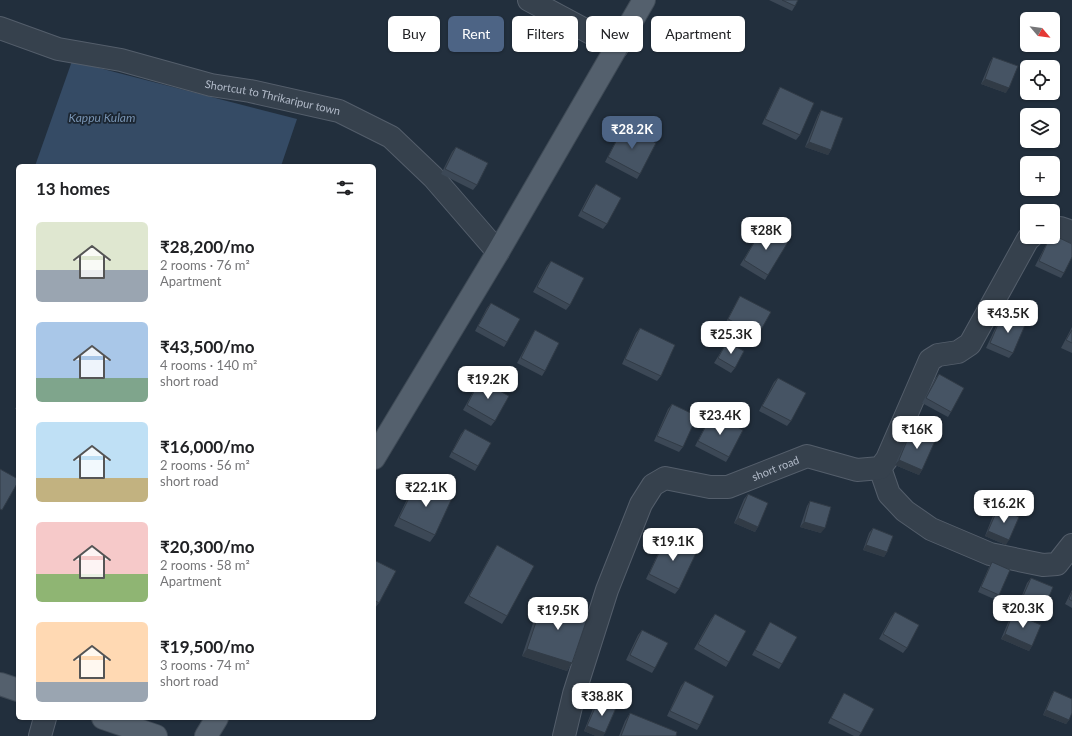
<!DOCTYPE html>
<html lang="en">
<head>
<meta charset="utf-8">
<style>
  :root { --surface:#fff; --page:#f2f2f2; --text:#202124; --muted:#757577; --accent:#4d6485 }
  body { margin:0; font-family:Lato,sans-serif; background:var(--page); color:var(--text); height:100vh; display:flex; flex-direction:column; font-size:15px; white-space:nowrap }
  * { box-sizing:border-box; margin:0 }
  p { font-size:13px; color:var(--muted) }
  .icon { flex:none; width:22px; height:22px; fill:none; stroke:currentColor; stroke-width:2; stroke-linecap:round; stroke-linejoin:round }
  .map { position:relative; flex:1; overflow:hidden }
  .drawer { position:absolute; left:16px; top:164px; width:360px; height:556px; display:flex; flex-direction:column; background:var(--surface); border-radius:6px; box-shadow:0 1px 3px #0004 }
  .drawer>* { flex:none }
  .hud { position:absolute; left:388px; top:16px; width:380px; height:36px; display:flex; gap:8px }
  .needle { width:26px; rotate:119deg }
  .tools { position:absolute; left:1020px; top:12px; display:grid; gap:8px }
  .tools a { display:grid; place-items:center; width:40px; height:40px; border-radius:6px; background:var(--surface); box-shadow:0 1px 3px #0004; font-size:20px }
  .price { position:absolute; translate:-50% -34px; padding:0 9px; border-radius:8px; background:#fff; color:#222; font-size:13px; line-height:26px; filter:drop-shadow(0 1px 2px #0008) }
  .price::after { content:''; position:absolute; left:50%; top:24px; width:12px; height:9px; margin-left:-6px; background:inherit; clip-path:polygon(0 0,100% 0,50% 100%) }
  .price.on { background:var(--accent); color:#fff }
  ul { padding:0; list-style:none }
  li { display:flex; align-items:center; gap:12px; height:100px; padding:0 20px }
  li span { display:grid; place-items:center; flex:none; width:112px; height:80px; border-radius:6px; color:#555 }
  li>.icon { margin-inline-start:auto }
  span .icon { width:48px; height:48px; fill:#fffc; stroke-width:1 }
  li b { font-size:17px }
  h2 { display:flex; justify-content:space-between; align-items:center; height:48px; padding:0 20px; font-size:17px }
  .tag { padding:0 14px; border-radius:6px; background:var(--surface); box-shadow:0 1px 3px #0004; font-size:14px; line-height:36px }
  .tag.on { background:var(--accent); color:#fff }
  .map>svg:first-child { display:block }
  .water { fill:#354b65 }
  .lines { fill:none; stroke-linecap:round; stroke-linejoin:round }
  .minor-casing { stroke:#545e6b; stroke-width:24 }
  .major-casing { stroke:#3f4a56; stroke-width:24 }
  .minor { stroke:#36414d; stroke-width:22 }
  .major { stroke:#54606d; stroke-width:22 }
  .wall { fill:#3c4856 }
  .shaded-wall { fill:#313b46 }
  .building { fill:#465464; stroke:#313b46 }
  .labels { text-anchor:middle; stroke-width:3.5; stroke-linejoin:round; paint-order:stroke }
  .street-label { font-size:11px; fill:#b2bbc9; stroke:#1b2632 }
  .water-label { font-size:12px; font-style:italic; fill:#7893b2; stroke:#1b2632 }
</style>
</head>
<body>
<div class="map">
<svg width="1072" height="736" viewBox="0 0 1072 736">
  <rect width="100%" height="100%" fill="#222f3d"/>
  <path class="water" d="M72,61l225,58 -16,47h-246z"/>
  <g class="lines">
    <g class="minor-casing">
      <g id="minor">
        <path d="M529,0l88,47"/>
        <path id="s1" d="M0,28l58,21 63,11 90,25 39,6 89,20 52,26 42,40 65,75"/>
        <path d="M1053,229l7,-1 12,4"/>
        <path d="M880,468l9,26 16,17 26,18 59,25 53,11 14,-1 15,-19"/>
        <path d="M40,736l5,-18"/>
        <path id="s2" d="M564,736l10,-42 33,-104 34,-86 12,-19 12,-7 45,9h18l79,-31 50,14 23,-2 7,-9 43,-99 8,-5 20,-3 12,-8 58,-105 3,-2"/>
      </g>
    </g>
    <g class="major-casing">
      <path id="major" d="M374,458l124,-206 146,-252
        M0,684l18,6
        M103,718l53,18
        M206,736l11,-18"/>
    </g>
    <use href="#minor" class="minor"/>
    <use href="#major" class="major"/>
  </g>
  <path class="wall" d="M769,0h29l-3,6 -3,5z
    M993,57l13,36 -25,-9 9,-22z
    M780,87l20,48 -4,5 -34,-16 15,-32z
    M821,110l10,40 -3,5 -23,-8 13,-32z
    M624,126l16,48 -3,5 -32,-17 16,-31z
    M456,147l21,38 -4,5 -32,-16 11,-22z
    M596,184l11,40 -4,5 -25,-13 14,-27z
    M763,227l5,48 -3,5 -25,-15z
    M1050,237h3l11,36 -3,5 -26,-12z
    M551,261l19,44 -4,5 -33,-18 14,-26z
    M740,296l18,39 -3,5 -30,-16 12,-23z
    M491,303l16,39 -3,5 -29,-16 12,-23z
    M1002,315l11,38 -4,5 -23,-10 13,-28z
    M1072,327v26l-11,-5z
    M640,328l21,48 -4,5 -35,-17 14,-31z
    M535,330l10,41 -3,5 -25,-13 15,-28z
    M727,342l8,26 -4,5 -17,-10z
    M939,374l12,38 -3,5 -26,-14 13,-24z
    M778,378l13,43 -4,5 -28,-15 15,-29z
    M480,380l15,41 -4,5 -28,-16 14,-25z
    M18,404v6l-3,-1z
    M672,404l11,43 -4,5 -25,-11 14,-32z
    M712,414l17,43 -3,5 -31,-16 14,-27z
    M465,429l13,37 -3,5 -26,-14 12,-23z
    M911,431l11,39 -3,5 -24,-10 13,-29z
    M417,482l18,53 -5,7 -36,-16 18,-37z
    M748,494l10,33 -3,5 -21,-9 10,-24z
    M810,501l11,32 -21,-6 7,-21z
    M998,508l8,37 -21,-9 9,-23z
    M873,528l14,24 -3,5 -21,-7 6,-17z
    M667,536l12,53 -4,5 -29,-15 18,-38z
    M497,545l10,71 -5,8 -38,-21 28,-50z
    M374,560l5,43 -4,5 -1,-1z
    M992,562l7,33 -3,5 -18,-8 11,-25z
    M1031,578l12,34 -4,5 -22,-9 10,-25z
    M1072,590v18l-7,-4z
    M544,598l28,65 -5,8 -45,-15 17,-51z
    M895,612l12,36 -4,5 -24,-14 12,-22z
    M1013,613l19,33 -3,5 -28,-12 9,-21z
    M715,614l14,48 -3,5 -32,-18 17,-30z
    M770,622l12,42 -3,5 -27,-14 15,-28z
    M642,630l13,38 -3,5 -26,-13 12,-25z
    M685,681l15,44 -3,5 -30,-14 14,-30z
    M1054,691l15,29 -3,4 -23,-9 8,-19z
    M844,693l17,40 -2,3h-5l-26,-13 13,-25z
    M598,701l7,32 -2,3h-7l-12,-5 10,-25z
    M630,713l46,23h-57l6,-15z"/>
  <path class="shaded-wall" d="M985,79l24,9 -3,5 -25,-9z
    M809,142l22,8 -3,5 -23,-8z
    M899,460l23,10 -3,5 -24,-10z
    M738,518l20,9 -3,5 -21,-9z
    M804,522l21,6 -4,5 -21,-6z
    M988,531l21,9 -3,5 -21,-9z
    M866,545l21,7 -3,5 -21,-7z
    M1020,603l23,9 -4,5 -22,-9z
    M1005,634l27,12 -3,5 -28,-12z
    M527,649l45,14 -5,8 -45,-15z
    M1046,710l23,10 -3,4 -23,-9z
    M587,726l18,7 -2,3h-7l-12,-5z"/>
  <path class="building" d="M782,0h16l-3,6z
    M993,57l25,9 -9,22 -24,-9z
    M780,87l34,16 -14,32 -35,-16z
    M821,110l22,8 -12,32 -22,-8z
    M624,126l32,17 -16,31 -32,-17z
    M456,147l32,16 -11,22 -32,-16z
    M596,184l25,14 -14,26 -25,-13z
    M763,227l25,15 -20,33 -24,-15z
    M1053,235l19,9v13l-8,16 -25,-12 11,-24h3z
    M551,261l33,17 -14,27 -33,-18z
    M740,296l31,16 -13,23 -30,-16z
    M491,303l29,16 -13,23 -29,-16z
    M1002,315l23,10 -12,28 -23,-10z
    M640,328l35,17 -14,31 -36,-17z
    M535,330l24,13 -14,28 -24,-13z
    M1072,330v13l-6,-3z
    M727,342l17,9 -9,17 -17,-10z
    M939,374l25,14 -13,24 -25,-14z
    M778,378l28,15 -15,28 -29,-15z
    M480,380l29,16 -14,25 -28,-16z
    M672,404l25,12 -14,31 -26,-11z
    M712,414l31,16 -14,27 -31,-16z
    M465,429l26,14 -13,23 -26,-14z
    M911,431l24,10 -13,29 -23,-10z
    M0,469l18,10v3l-16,28 -2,-1z
    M417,482l35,16 -17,37 -36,-17z
    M748,494l20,9 -10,24 -20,-9z
    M810,501l21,6 -6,21 -21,-6z
    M998,508l21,9 -10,23 -21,-9z
    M873,528l20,8 -6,16 -21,-7z
    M667,536l30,15 -18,38 -30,-15z
    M497,545l37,21 -27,50 -38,-20z
    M374,560l22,11 -17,32 -5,-3z
    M992,562l18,8 -11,25 -18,-8z
    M1031,578l22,9 -10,25 -23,-9z
    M1072,592v9l-3,-2z
    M544,598l45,15 -17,50 -45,-14z
    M895,612l24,13 -12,23 -24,-14z
    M1013,613l28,12 -9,21 -27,-12z
    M715,614l31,17 -17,31 -31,-18z
    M770,622l27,15 -15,27 -27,-14z
    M642,630l26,13 -13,25 -25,-13z
    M685,681l29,15 -14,29 -30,-14z
    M1054,691l18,8v14l-3,7 -23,-10z
    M844,693l30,16 -13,24 -30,-15z
    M598,701l18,7 -11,25 -18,-7z
    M630,713l47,19 -1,4h-55z"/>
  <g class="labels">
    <g class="street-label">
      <text dy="4" stroke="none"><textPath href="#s1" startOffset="282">Shortcut to Thrikaripur town</textPath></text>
      <text dy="4" stroke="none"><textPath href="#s2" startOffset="396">short road</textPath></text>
    </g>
    <g class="water-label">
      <text x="102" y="122">Kappu Kulam</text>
    </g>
  </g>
</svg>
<div class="tools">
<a><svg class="needle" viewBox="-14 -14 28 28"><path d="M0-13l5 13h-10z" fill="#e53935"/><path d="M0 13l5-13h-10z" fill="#757577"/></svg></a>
<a><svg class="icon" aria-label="locate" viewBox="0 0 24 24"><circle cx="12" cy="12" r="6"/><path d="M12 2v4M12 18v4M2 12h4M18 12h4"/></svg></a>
<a><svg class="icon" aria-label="layers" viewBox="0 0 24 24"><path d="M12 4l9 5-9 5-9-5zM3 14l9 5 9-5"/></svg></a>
<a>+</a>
<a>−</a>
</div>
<b class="price on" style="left:632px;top:150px">₹28.2K</b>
<b class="price" style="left:766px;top:251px">₹28K</b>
<b class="price" style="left:1008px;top:334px">₹43.5K</b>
<b class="price" style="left:731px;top:355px">₹25.3K</b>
<b class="price" style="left:488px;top:400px">₹19.2K</b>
<b class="price" style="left:720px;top:436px">₹23.4K</b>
<b class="price" style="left:917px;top:450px">₹16K</b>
<b class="price" style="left:426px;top:508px">₹22.1K</b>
<b class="price" style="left:1004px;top:524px">₹16.2K</b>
<b class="price" style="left:673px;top:562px">₹19.1K</b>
<b class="price" style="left:1023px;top:629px">₹20.3K</b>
<b class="price" style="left:558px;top:631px">₹19.5K</b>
<b class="price" style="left:602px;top:717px">₹38.8K</b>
<div class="hud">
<a class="tag">Buy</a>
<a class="tag on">Rent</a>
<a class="tag">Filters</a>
<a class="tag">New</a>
<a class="tag">Apartment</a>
</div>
<section class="drawer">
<h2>13 homes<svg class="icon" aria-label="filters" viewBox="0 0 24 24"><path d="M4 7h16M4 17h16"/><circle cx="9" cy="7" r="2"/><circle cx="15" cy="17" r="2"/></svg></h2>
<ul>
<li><span style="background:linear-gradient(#dfe7d0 60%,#9aa5b1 0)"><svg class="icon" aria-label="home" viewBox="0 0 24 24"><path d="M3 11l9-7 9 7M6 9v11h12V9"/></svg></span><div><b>₹28,200/mo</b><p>2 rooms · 76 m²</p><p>Apartment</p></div></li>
<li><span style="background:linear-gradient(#a9c7e8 70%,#7fa58c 0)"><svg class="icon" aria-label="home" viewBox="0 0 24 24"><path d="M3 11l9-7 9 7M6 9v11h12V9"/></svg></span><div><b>₹43,500/mo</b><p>4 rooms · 140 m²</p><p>short road</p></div></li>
<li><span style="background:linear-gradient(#bfe0f5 70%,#c2b280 0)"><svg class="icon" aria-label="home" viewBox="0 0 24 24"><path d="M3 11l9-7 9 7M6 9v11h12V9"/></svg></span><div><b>₹16,000/mo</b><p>2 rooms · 56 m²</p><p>short road</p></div></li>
<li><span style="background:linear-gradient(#f6c9c9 65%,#8fb573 0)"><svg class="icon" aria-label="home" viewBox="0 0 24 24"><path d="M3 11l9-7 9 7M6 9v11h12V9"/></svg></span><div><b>₹20,300/mo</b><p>2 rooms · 58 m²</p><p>Apartment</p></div></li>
<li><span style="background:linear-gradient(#ffd9b3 75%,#9aa5b1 0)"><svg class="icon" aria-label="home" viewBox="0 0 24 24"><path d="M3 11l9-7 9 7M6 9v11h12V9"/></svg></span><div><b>₹19,500/mo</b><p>3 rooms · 74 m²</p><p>short road</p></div></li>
</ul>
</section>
</div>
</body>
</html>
